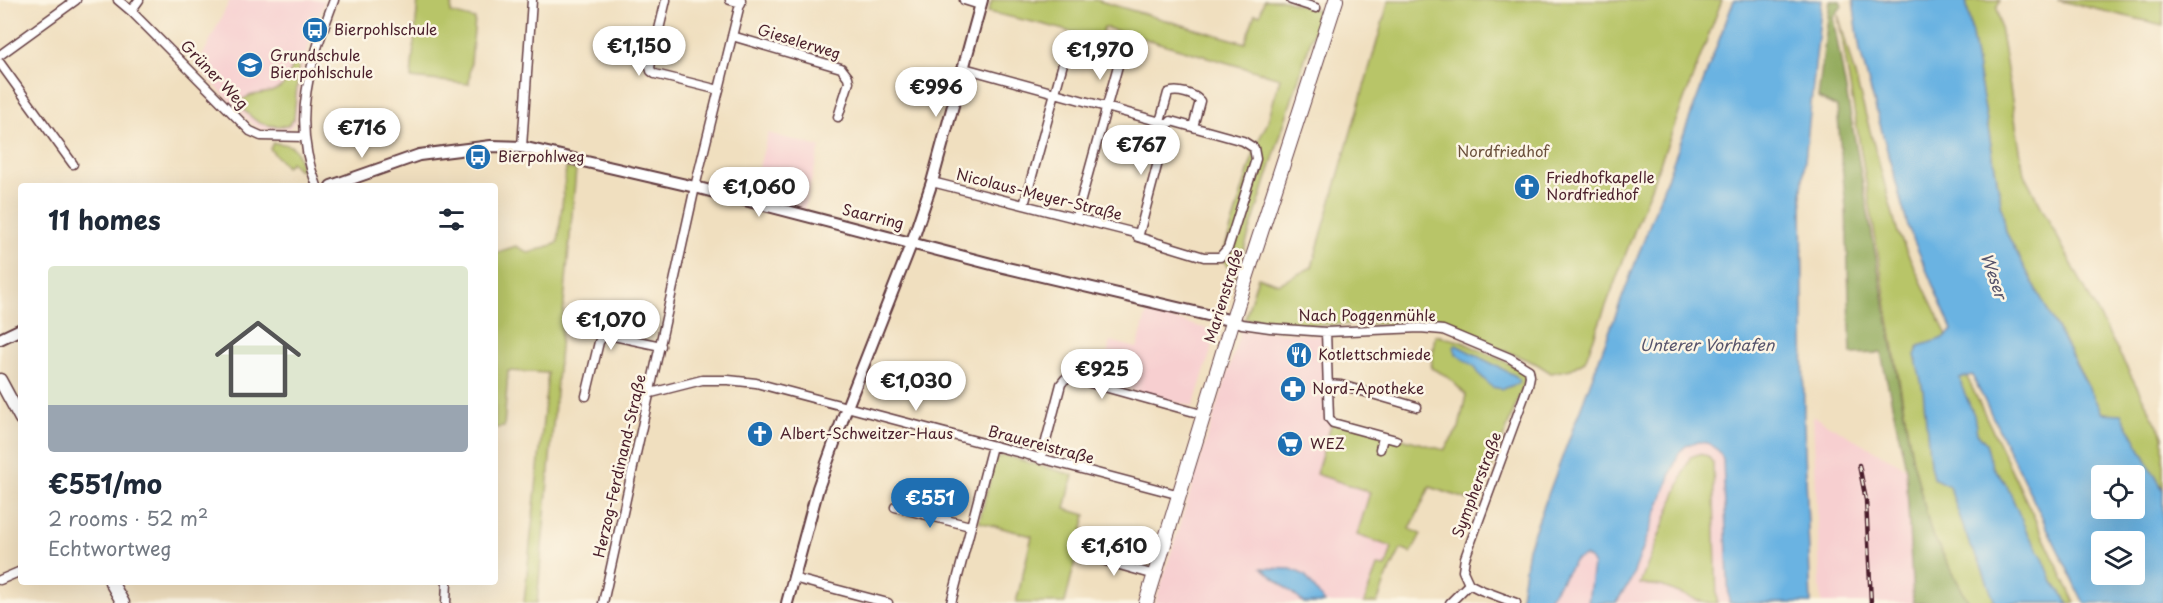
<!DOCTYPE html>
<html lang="en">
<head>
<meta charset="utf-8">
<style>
  :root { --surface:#fff; --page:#f6f6f7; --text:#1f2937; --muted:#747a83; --accent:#1f6fb2 }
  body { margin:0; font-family:"Playpen Sans",sans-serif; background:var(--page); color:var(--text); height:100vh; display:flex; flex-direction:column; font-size:22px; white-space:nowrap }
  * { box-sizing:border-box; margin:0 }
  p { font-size:20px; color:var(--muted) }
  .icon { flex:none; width:33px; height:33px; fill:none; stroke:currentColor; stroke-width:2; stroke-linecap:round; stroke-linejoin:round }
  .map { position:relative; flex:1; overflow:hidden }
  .drawer { position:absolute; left:18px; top:183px; width:480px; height:402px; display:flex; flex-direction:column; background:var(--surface); border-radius:6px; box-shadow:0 6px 24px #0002 }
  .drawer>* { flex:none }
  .tools { position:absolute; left:2091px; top:465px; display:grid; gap:12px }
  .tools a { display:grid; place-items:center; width:54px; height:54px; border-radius:6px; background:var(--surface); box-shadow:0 6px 24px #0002; font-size:30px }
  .price { position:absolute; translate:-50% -51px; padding:0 14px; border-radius:21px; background:#fff; color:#222; font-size:20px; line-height:39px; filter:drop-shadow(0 2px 3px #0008) }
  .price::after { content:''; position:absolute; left:50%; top:36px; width:18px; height:14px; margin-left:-9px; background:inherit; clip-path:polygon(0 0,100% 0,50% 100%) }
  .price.selected { background:var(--accent); color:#fff }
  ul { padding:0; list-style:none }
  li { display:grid; align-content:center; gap:12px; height:318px; padding:0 30px }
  li span { display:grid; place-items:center; height:186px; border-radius:6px; color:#555 }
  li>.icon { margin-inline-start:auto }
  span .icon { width:108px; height:108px; fill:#fffc; stroke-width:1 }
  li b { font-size:26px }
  h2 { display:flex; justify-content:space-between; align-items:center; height:72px; padding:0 30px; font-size:26px }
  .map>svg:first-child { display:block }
  .built { fill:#f7cfd0 }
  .green { fill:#b8c567; stroke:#817249; stroke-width:1.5 }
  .forest { fill:#92aa5c; stroke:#6e6444; stroke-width:1.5 }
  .water { fill:#6bb3e2; stroke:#5a6986; stroke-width:1.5; fill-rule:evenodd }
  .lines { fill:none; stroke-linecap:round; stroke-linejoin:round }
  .minor-casing { stroke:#633c41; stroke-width:11 }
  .tertiary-casing { stroke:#633c41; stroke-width:14 }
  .secondary-casing { stroke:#633c41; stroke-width:15 }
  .primary-casing { stroke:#633c41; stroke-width:16 }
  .minor { stroke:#fff; stroke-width:8 }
  .tertiary { stroke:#fff; stroke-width:10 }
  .secondary { stroke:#fff; stroke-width:12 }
  .primary { stroke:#fff; stroke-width:14 }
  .rail-casing { stroke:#4a1f2b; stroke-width:4.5 }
  .rail { stroke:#fcf5e5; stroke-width:2; stroke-dasharray:7; stroke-linecap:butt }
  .labels { text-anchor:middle; stroke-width:5; stroke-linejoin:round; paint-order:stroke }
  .poi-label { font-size:15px; fill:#4a1f2b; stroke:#fcf5e5; text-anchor:start }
  .street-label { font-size:15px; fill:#4a1f2b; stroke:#fcf5e5 }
  .park-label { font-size:15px; fill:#6b513d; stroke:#fcf5e5 }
  .water-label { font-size:16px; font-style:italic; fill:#56536b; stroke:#fcf5e5 }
</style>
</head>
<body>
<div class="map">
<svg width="2163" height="603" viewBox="0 0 2163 603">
  <rect width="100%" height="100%" fill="#fcf5e5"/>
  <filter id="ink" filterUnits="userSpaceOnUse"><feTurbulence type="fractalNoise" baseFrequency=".0167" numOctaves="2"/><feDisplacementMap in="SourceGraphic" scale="12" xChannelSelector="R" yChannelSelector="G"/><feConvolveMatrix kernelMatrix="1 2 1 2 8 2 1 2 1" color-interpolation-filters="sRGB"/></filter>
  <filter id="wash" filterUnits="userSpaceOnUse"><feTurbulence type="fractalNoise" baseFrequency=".008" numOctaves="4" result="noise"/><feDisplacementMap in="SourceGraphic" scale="24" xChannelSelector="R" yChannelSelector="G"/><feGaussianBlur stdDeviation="1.35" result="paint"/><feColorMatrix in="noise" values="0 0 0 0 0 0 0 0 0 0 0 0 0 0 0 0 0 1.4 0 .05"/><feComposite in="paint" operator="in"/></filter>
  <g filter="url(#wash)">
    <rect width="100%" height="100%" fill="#f0dfbf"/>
    <path class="built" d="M230,0h95l-22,62 -6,58 -8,9 -28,1 -11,-8 -53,-55z
      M768,133l52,14 -16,63 -53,-13z
      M1147,312l68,19 1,4 -23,72 -92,-25 9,-41 27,7z
      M1241,330l89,6 3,83 37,72 22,56 -6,21 -9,-2 -13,37h-209z
      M1813,416l93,52 7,135h-92z
      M1696,442h11l8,5 8,13 6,143h-113l15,-23 47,-125 8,-10z
      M1585,556l5,3 3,5 -5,39h-42l29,-43z"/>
    <path class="green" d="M418,0h34l-1,13 24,6 -6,65 -58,-6z
      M992,0h104l149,43 10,-29 5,1 4,-15h20l36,11 -85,267 -13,-20 34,-113 11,-21 13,-46 -176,-51 -5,13 -53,-15 -58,-13z
      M1389,0h333l-137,361 -14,8 -20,4 -14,-9 -91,-38 -13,-3 -128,2 -60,-6 13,-42 21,7 33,-17z
      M1966,0h34l-3,8 27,166 139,262v54l-42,-75 -19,-2 -96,-181z
      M2057,0h106v25z
      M1838,14l60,219 177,370h-106l-38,-71 -19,-75z
      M294,63l5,1 -5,55 -7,7c-27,1 -31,-3 -49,-22 12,-15 32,-6 45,-19 5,-6 8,-15 11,-22z
      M273,143c22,1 24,4 28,25l-1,3 -9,-9 -5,5 -16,-18z
      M566,168l10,2 -39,433h-13l24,-230 -40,-2 -4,56 -9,1v-175l21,-7 13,7 29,-10z
      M1435,335l25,6 65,30 2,5 -49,127 -48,-16 -20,42 11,5 -10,19 -10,-4 -15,30 -9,24h-13l13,-37 9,1 6,-20 -35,-12 13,-43 -54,-18 17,-55 111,31 15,-22 7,-33 -19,-19 -16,-8z
      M1699,454l9,2 5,7 4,140h-12l-44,-17 -21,-2 50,-127z
      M1003,455l70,20 -8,34 21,6 -21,88h-49l16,-67 -53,-14 16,-62z"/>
    <path class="forest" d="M1830,0h10l2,6 -9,12 79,439 19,75 38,71h-56l-7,-135 -25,-115 -30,1 -5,-145 -9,-102 -19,-9z"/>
    <path class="water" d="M1734,0h88l-20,189 2,236 7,178h-82l-6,-143c-7,-21 -33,-25 -45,-5l-47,125 -15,23h-28l5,-39 -3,-5 -5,-3 -10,4 -29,43h-26l8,-55z
      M1853,0h113l40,232 96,181 19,1 42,76v113h-79l-112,-228 -12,3 2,9 12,28 3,18 9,10 6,23 15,20 20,46 15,24 11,26 16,21h-74l-16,-43 -9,-14 -21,-60 -16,-8 -3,-13 -7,-75 -8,-35 4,-9c12,-5 25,-5 33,-16l-44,-103 -48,-176zM2102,476h32v32h-32zM2102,542h32v32h-32z
      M1456,345l60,31 3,5 -2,3 -15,5 -10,-2 -13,-13 -4,-7 -19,-13 -2,-7z
      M1262,568l29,1 14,6 20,28h-21z"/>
  </g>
  <g filter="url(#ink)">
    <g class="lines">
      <g class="minor-casing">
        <path id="minor" d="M118,0l13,11 119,120 11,5 44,1
          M666,0l-16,67 1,4 4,3 64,16
          M730,0l11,3
          M964,0l16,5
          M1291,0l25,8
          M131,11l8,-11
          M732,36l109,32 7,9 1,5 -11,35
          M0,55l76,-55
          M0,63l73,101
          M964,68l204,56
          M1160,122l8,-29c9,-4 26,1 32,8l-7,26
          M522,147l10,-147
          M932,182l207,52
          M317,186c-27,-67 -7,-122 17,-186
          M1024,205l40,-145
          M1076,218l43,-156
          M1139,234l-1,3 66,20h16l8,-9 28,-89 -2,-11 -11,-7 -72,-20 -3,3
          M1139,234l29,-110
          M1233,321l9,3 28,4 56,4 94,-4 23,2 67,28 19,12 1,6 -2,10 -63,172 -2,13 6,13
          M1326,332l3,86 4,5 63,17
          M1327,384l14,1 76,22
          M651,393l51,-13h26l28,3 424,112
          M586,396l13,-54 4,-6 6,-1 52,11
          M1380,449l3,-11
          M1041,460l20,-76 4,-5 7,-1 133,37
          M895,507l75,19
          M1081,554l74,21
          M793,578l95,25
          M0,580l21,-9
          M1469,584l12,6 35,13
          M446,603l1,-21
          M603,603l92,-416 46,-187
          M951,603l41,-157
          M1450,603l19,-19"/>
      </g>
      <g class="tertiary-casing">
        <path id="tertiary" d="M331,186l88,-31 72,-9 31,1 173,40 308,80 230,54
          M0,339l21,-10
          M787,603l31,-115 29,-81 65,-165 20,-60 50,-182"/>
      </g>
      <g class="secondary-casing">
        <path id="secondary" d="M0,380l21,39
          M111,582l12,21"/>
      </g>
      <g class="primary-casing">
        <path id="primary" d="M1146,603l92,-300 98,-303"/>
      </g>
      <use href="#minor" class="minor"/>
      <use href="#tertiary" class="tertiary"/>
      <use href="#secondary" class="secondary"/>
      <use href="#primary" class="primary"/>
      <g class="rail-casing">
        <path id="rail" d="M1859,465l7,35 5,103"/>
      </g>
      <use href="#rail" class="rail"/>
    </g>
  </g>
  <defs>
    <g id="bus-disc" transform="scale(1.35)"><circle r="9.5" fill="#1f6fb2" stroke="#fcf5e5"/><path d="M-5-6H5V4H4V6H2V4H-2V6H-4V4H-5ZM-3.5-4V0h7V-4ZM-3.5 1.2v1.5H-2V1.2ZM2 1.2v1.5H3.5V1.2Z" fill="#fff"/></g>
    <g id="school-disc" transform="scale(1.35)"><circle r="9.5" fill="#1f6fb2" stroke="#fcf5e5"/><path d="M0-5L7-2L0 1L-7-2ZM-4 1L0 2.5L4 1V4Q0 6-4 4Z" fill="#fff"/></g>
    <g id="church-disc" transform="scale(1.35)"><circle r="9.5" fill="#1f6fb2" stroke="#fcf5e5"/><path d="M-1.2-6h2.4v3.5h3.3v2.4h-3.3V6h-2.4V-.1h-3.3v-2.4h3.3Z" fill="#fff"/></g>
    <g id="restaurant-disc" transform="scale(1.35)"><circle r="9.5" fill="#1f6fb2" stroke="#fcf5e5"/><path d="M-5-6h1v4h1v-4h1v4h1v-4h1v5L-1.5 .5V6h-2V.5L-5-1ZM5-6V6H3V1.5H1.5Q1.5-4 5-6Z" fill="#fff"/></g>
    <g id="pharmacy-disc" transform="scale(1.35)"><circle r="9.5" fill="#1f6fb2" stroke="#fcf5e5"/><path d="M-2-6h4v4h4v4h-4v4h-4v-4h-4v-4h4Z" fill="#fff"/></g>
    <g id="supermarket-disc" transform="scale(1.35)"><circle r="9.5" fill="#1f6fb2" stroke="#fcf5e5"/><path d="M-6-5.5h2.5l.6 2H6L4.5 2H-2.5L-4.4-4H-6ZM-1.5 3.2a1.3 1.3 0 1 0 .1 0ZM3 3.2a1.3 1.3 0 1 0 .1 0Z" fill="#fff"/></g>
  </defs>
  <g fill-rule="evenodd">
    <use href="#bus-disc" x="315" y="30"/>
    <use href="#school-disc" x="250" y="65"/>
    <use href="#bus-disc" x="478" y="157"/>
    <use href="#church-disc" x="1527" y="187"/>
    <use href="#restaurant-disc" x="1299" y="355"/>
    <use href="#pharmacy-disc" x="1293" y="389"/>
    <use href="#church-disc" x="760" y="434"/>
    <use href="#supermarket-disc" x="1290" y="444"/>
  </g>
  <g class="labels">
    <g class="poi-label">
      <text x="334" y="35">Bierpohlschule</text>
      <text x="270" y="61">Grundschule<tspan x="270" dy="17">Bierpohlschule</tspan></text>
      <text x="498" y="162">Bierpohlweg</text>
      <text x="1546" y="183">Friedhofkapelle<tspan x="1546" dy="17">Nordfriedhof</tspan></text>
      <text x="1318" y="360">Kotlettschmiede</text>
      <text x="1312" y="394">Nord-Apotheke</text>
      <text x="780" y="439">Albert-Schweitzer-Haus</text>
      <text x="1310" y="449">WEZ</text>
    </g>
    <g class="street-label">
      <text transform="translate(799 42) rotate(17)" y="5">Gieselerweg</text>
      <text transform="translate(214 75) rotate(46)" y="5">Grüner Weg</text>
      <text transform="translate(1039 195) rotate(14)" y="5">Nicolaus-Meyer-Straße</text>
      <text transform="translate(873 217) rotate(14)" y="5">Saarring</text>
      <text transform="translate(1224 296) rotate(-73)" y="5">Marienstraße</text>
      <text x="1367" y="321">Nach Poggenmühle</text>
      <text transform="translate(1041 445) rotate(15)" y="5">Brauereistraße</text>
      <text transform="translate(620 466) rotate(-77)" y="5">Herzog-Ferdinand-Straße</text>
      <text transform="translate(1477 485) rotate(-69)" y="5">Sympherstraße</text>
    </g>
    <g class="park-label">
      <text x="1503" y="157">Nordfriedhof</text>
    </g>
    <g class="water-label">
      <text transform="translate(1994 276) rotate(71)" y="6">Weser</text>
      <text x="1707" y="351">Unterer Vorhafen</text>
    </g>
  </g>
</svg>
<div class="tools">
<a><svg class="icon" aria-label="locate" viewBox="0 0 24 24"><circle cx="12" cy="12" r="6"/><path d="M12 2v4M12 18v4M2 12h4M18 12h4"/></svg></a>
<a><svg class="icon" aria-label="layers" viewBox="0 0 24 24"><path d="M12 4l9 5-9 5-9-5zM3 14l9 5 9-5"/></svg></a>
</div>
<b class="price" style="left:639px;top:77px">€1,150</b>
<b class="price" style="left:1100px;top:81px">€1,970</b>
<b class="price" style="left:936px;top:118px">€996</b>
<b class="price" style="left:362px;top:159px">€716</b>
<b class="price" style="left:1141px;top:176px">€767</b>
<b class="price" style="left:759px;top:218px">€1,060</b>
<b class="price" style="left:611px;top:351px">€1,070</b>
<b class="price" style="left:1102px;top:400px">€925</b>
<b class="price" style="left:916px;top:412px">€1,030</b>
<b class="price selected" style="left:930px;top:529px">€551</b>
<b class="price" style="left:1114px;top:577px">€1,610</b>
<section class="drawer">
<h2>11 homes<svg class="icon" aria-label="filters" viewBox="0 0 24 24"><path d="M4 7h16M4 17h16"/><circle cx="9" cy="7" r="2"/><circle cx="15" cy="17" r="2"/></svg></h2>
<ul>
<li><span style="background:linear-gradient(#dfe7d0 75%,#9aa5b1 0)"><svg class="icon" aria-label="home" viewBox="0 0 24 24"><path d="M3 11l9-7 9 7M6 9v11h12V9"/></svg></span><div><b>€551/mo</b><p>2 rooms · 52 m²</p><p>Echtwortweg</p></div></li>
</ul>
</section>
</div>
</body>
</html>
